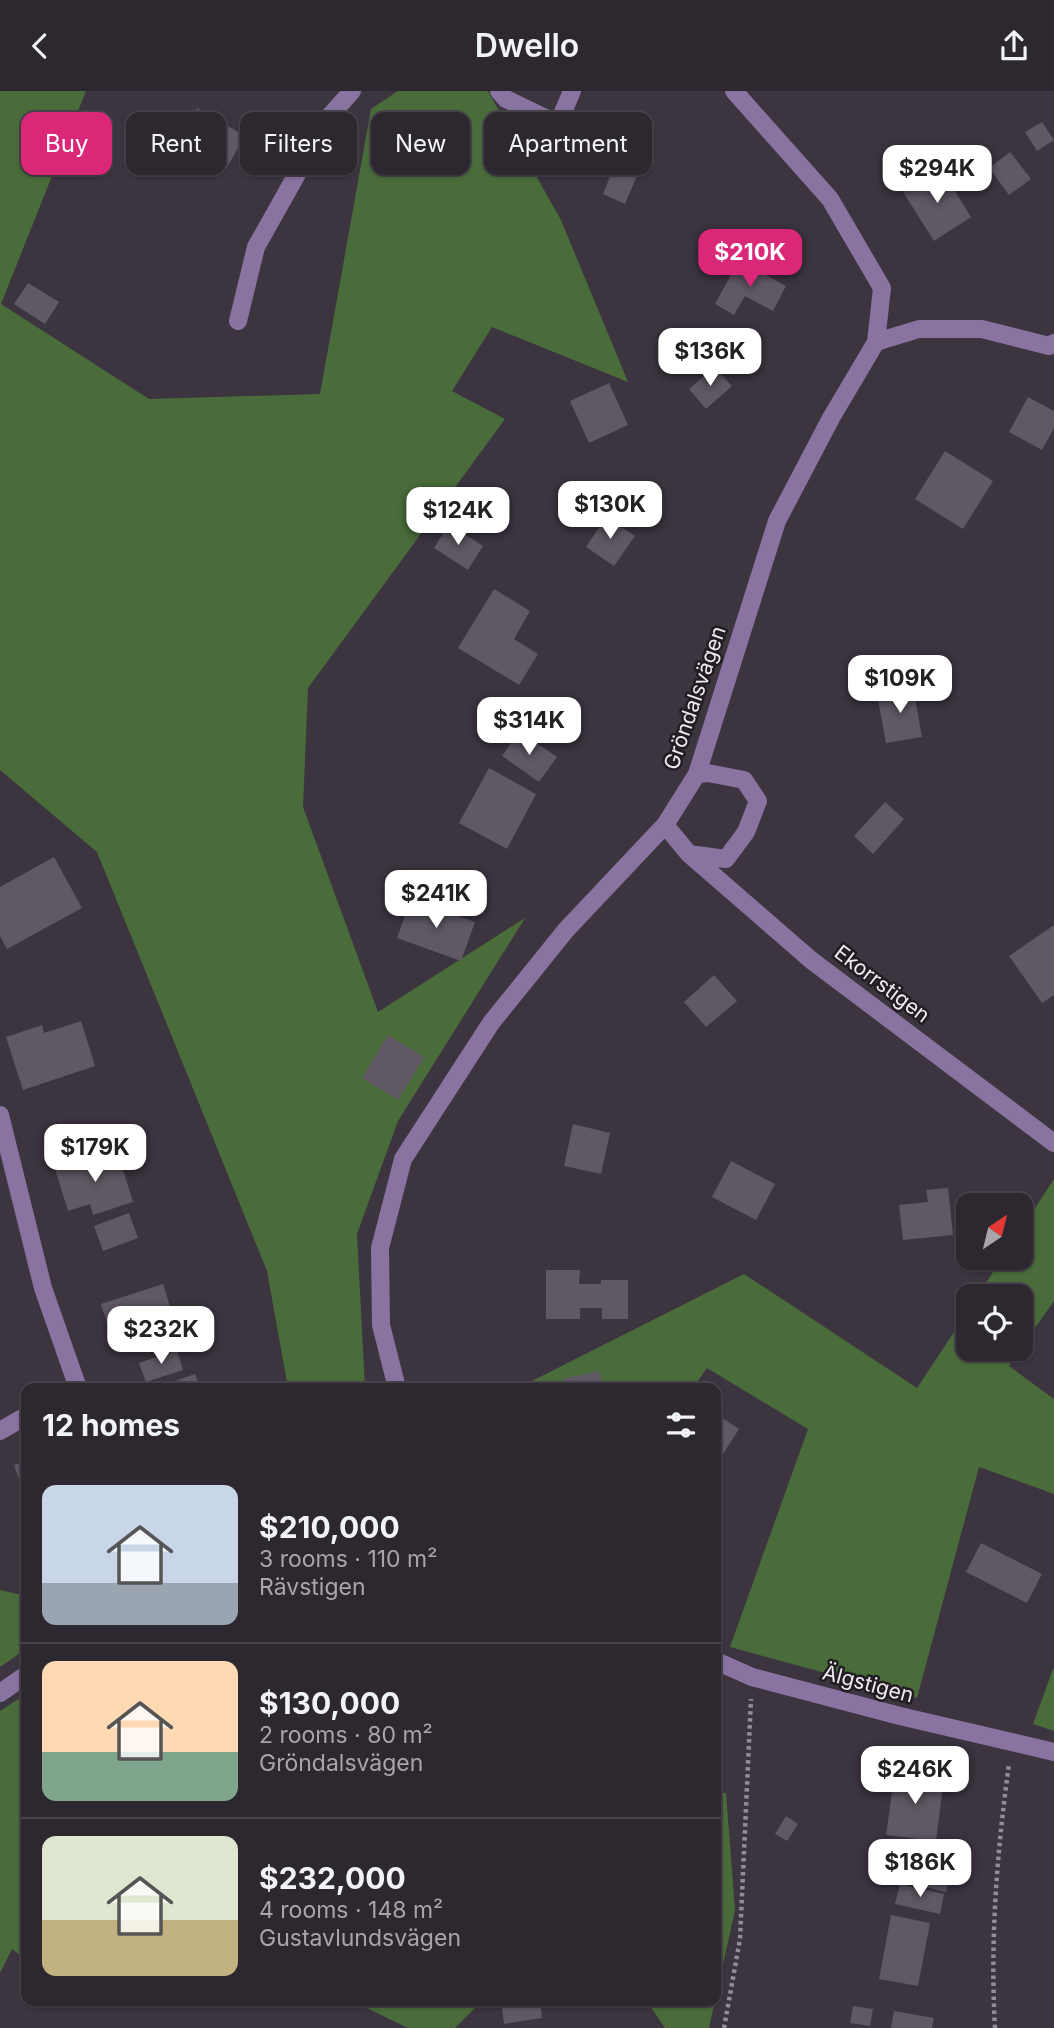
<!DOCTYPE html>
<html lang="en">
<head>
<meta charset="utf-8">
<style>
  :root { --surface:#2d272f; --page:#39333b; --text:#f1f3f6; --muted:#a7a5aa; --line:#48444b; --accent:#db2777 }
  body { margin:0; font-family:Inter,sans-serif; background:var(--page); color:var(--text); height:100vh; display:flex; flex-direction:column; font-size:26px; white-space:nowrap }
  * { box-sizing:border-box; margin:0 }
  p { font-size:23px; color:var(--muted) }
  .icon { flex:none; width:38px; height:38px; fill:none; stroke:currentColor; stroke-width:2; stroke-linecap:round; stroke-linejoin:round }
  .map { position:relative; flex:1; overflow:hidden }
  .sheet { position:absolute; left:21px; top:1292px; width:700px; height:623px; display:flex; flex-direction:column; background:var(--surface); border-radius:14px; box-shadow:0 2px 5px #0004,0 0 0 2px var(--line) }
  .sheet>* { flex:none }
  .top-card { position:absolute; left:21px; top:21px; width:700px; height:63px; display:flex; gap:14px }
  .needle { width:46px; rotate:35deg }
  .buttons { position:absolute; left:956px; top:1102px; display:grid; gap:14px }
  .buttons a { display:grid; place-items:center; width:77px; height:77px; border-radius:14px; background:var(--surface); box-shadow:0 2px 5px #0004,0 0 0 2px var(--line); font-size:35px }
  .price { position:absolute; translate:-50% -60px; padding:0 16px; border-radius:14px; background:#fff; color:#222; font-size:23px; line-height:46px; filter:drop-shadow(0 2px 4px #0008) }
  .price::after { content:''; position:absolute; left:50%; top:42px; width:21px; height:16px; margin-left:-10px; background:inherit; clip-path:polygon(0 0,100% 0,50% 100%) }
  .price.on { background:var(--accent); color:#fff }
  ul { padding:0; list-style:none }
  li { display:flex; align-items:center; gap:21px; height:175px; padding:0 21px }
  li+li { border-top:2px solid var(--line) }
  li span { display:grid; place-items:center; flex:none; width:196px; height:140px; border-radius:14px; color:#555 }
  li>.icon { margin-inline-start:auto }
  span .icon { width:84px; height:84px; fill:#fffc; stroke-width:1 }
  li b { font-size:30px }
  h2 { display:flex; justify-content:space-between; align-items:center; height:84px; padding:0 21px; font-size:30px }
  .tag { padding:0 24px; border-radius:14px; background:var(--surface); box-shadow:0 2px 5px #0004,0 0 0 2px var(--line); font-size:24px; line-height:63px }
  .tag.on { background:var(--accent); color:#fff }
  header { display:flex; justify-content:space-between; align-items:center; height:91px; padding:0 21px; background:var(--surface); font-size:32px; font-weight:600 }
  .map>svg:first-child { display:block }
  .green { fill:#4a6c3b }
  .building { fill:#605864 }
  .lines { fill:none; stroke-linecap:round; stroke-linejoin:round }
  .path { stroke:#948d97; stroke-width:4.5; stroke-dasharray:3.5 3.5; stroke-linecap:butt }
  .minor { stroke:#8973a0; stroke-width:18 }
  .labels { text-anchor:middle; stroke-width:5; stroke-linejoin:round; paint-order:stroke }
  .street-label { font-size:21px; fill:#efeaf1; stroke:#211d22 }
</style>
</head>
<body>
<header><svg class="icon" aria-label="back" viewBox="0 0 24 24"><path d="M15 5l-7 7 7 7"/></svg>Dwello<svg class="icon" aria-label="share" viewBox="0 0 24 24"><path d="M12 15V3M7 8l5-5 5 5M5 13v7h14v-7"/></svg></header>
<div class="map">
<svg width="1054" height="1937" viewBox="0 0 1054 1937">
  <rect width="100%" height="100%" fill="#3c343f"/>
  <path class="green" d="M0,0h86l-85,213 148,95 171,-5 51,-285 27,-18h90l73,129 67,162 -136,-55 -40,64 53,28 -197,269 -5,119 75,205 147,-94 -127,203 -41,113 8,154h-77l-21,-117 -170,-419 -97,-82z
    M1054,1088v122l-34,48v-52h-43l25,-39h18v-27z
    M744,1183l173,114 51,-77v38h52l-11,17 45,33v95l-75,-27 -62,231 -187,-51 78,-218 -101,-61 -14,20h-175z
    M0,1499l26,6v53l-26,18z
    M1053,1578l1,1v61l-21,-7z
    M26,1603v266l-14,-11 -12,24v-262z
    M716,1701l10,1 9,117 -19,86z
    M350,1909h133l-28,28h-47z
    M646,1909h69l-6,28h-44z"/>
  <path class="building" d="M197,17l48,28 -19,33 -48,-28z
    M1042,31l12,18 -17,11 -12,-19z
    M601,49l43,19 -19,45 -22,-10 11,-27 -20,-10z
    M1010,61l21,27 -22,16 -20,-27z
    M941,78l30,48 -37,24 -31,-49z
    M739,169l47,26 -13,25 -28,-15 -11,19 -19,-11z
    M28,192l31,19 -14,22 -31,-20z
    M714,276l18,19 -26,23 -17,-20z
    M609,292l19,42 -39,18 -19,-42z
    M1028,306l26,14v17l-12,22 -33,-18z
    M945,360l48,30 -30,48 -48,-30z
    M606,426l29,19 -21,30 -28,-19z
    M449,433l34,22 -15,24 -34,-22z
    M494,498l36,22 -16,28 24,15 -19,31 -61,-37z
    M913,596l9,50 -36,6 -9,-49z
    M519,640l38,26 -18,25 -37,-26z
    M489,677l47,26 -29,55 -48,-26z
    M885,711l19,17 -31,35 -19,-18z
    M54,766l28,51 -75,41 -7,-13v-49z
    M411,808l64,23 -14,39 -64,-23z
    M1054,834v70l-12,8 -33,-47z
    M714,884l23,26 -31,26 -22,-25z
    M81,930l14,45 -72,24 -17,-53 36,-12 2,8z
    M388,944l36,22 -26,43 -36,-22z
    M573,1033l37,9 -9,41 -37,-8z
    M117,1059l16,52 -40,13 -3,-11 -22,7 -13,-42z
    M731,1070l44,23 -19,36 -44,-23z
    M948,1097l5,47 -50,5 -4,-35 29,-3 -2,-12z
    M129,1122l9,25 -35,13 -9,-25z
    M546,1179h34l-1,14h22v-4h27v39h-26v-11h-22v11h-34z
    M163,1193l16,51 -42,13 -4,-10 -19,7 -13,-41z
    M177,1259l6,20 -37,12 -7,-19z
    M599,1280l4,17h-38l-2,-9z
    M195,1283l5,14h-43v-1z
    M716,1323l23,15 -23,36z
    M26,1370v39l-12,-35z
    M981,1452l61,31 -15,29 -61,-31z
    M895,1680l49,7 -8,63 -50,-6z
    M786,1725l12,8 -11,17 -12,-7z
    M912,1759l42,10 -8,32 -42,-10z
    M900,1793l44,10 -4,20 -45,-10z
    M891,1824l39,8 -12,63 -39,-7z
    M540,1909l2,18 -38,6 -3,-23z
    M853,1915l20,3 -3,17 -20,-3z
    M894,1920l40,7 -2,10h-41z"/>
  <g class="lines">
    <path class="path" d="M724,1937l16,-89 11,-240
      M995,1937c-5,-88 2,-177 14,-264"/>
    <path class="minor" d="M499,0l7,8 52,25 14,-33
      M734,0l96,108 52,89 -6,54
      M238,230l18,-74 73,-130 23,-26
      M665,734l24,29 37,5 20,-27 12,-31 -14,-21 -36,-7 -11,1
      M689,763l122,106 243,183
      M0,1024l43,173 35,100
      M397,1297l-16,-63 -1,-77 23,-89 88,-136 75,-93 99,-105 32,-51 80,-253 54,-103 45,-76 43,-13h63l67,17 5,-3
      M0,1340l26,-15
      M716,1570l36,16 148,39 154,36
      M0,1602l26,-18"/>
  </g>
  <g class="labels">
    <g class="street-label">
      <text transform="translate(695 607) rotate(-71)" y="7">Gröndalsvägen</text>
      <text transform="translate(882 893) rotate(37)" y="7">Ekorrstigen</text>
      <text transform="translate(868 1593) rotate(15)" y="7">Älgstigen</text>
    </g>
  </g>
</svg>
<div class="buttons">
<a><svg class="needle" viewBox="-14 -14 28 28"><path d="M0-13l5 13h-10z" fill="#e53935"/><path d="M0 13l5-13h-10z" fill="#a7a5aa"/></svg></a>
<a><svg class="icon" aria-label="locate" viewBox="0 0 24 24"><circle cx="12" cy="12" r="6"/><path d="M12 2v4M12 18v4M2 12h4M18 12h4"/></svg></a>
</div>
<b class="price" style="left:937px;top:114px">$294K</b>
<b class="price on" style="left:750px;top:198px">$210K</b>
<b class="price" style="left:710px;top:297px">$136K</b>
<b class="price" style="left:610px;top:450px">$130K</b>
<b class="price" style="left:458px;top:456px">$124K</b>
<b class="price" style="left:900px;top:624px">$109K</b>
<b class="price" style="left:529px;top:666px">$314K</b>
<b class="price" style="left:436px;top:839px">$241K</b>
<b class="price" style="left:95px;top:1093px">$179K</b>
<b class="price" style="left:161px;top:1275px">$232K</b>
<b class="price" style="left:915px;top:1715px">$246K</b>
<b class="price" style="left:920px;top:1808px">$186K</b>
<div class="top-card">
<a class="tag on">Buy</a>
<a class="tag">Rent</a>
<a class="tag">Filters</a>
<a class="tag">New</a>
<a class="tag">Apartment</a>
</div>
<section class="sheet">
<h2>12 homes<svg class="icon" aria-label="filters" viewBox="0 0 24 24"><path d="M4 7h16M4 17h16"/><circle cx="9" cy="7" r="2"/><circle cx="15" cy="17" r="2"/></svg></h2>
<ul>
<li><span style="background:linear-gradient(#c9d6e8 70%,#9aa5b1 0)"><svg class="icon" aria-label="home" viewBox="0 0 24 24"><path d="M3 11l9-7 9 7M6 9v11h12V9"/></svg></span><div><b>$210,000</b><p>3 rooms · 110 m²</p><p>Rävstigen</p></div></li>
<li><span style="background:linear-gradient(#ffd9b3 65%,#7fa58c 0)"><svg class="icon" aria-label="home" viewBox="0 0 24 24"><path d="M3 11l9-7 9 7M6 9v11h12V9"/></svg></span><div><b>$130,000</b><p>2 rooms · 80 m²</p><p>Gröndalsvägen</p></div></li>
<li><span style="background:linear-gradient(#dfe7d0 60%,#c2b280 0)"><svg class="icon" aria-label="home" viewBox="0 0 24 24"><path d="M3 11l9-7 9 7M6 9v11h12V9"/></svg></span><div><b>$232,000</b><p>4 rooms · 148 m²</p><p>Gustavlundsvägen</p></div></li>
</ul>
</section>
</div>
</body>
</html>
